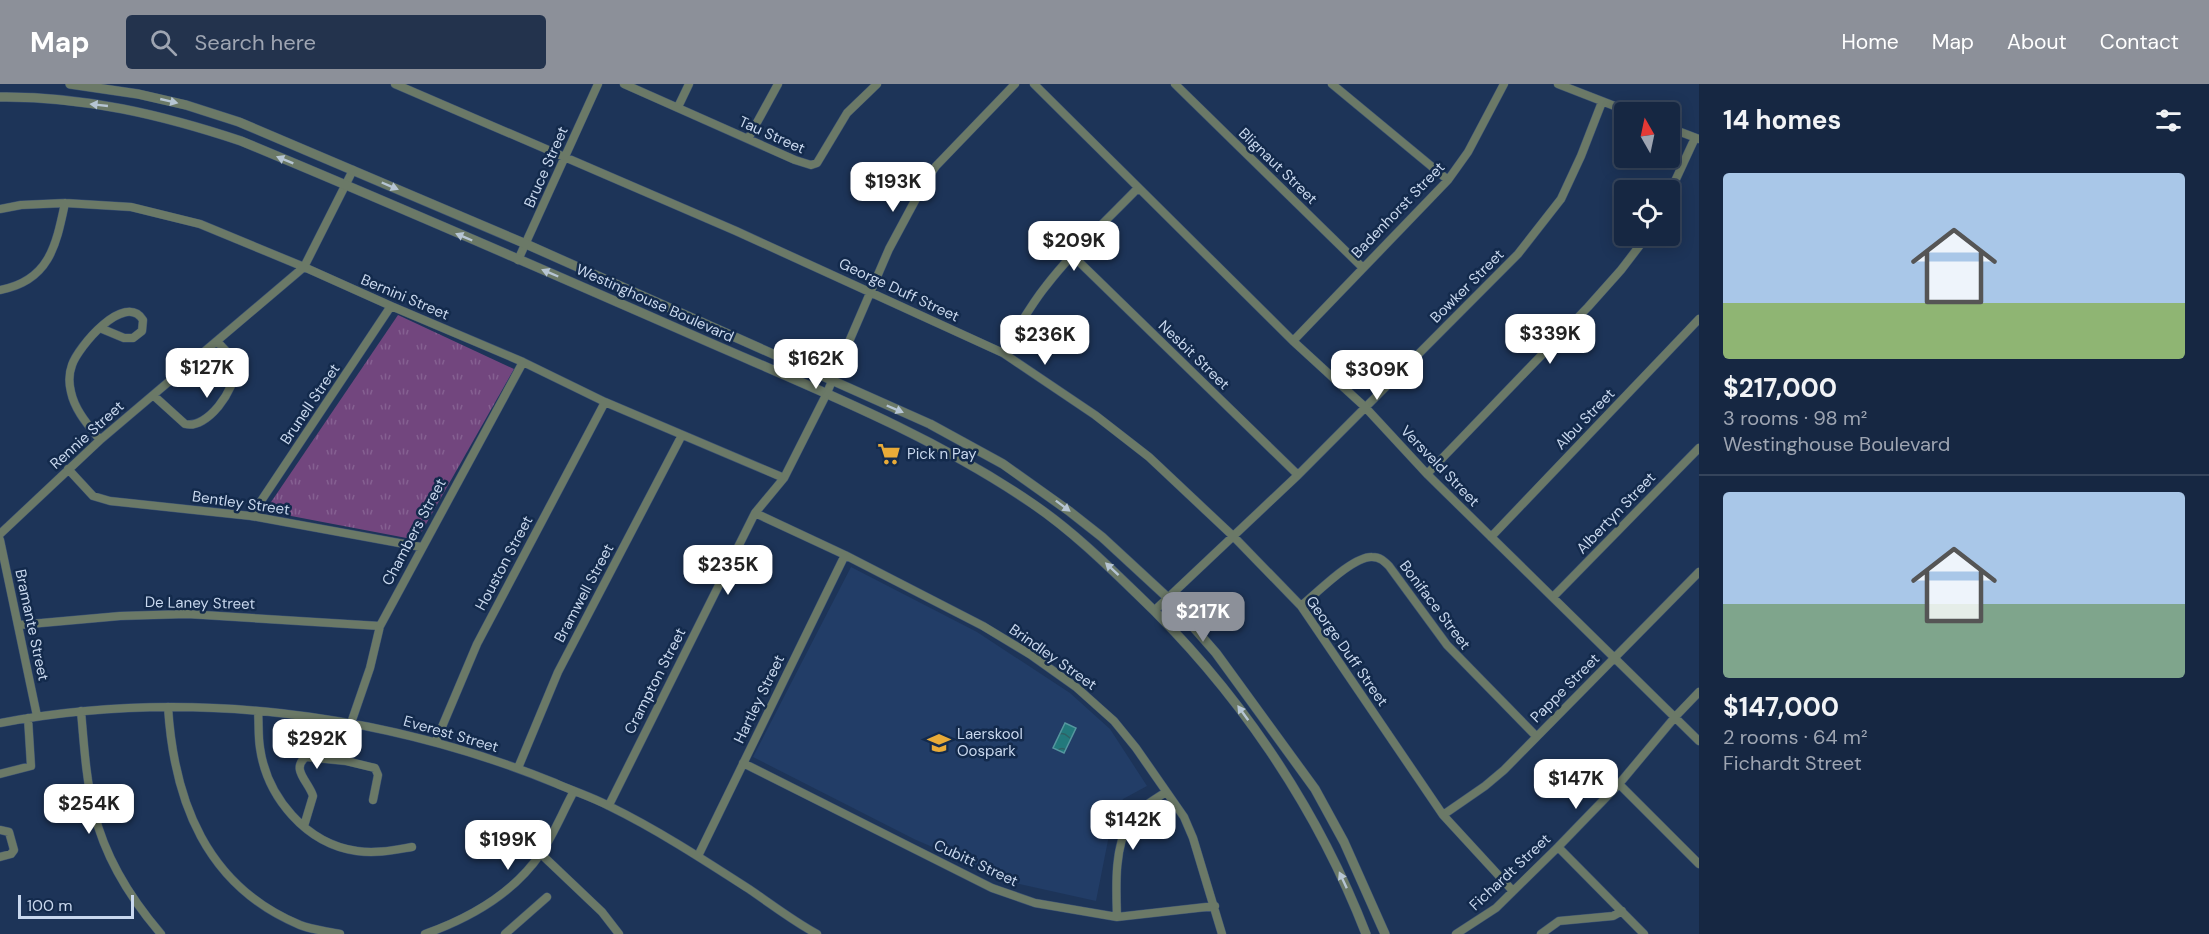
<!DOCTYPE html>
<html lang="en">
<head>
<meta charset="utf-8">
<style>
  :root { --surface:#162742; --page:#23334d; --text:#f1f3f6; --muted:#9ea5b2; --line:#35445b; --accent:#8c9099 }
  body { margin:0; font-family:"DM Sans",sans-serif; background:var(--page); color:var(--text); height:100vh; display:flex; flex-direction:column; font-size:22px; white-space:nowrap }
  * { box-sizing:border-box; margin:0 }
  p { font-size:20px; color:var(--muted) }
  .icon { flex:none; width:33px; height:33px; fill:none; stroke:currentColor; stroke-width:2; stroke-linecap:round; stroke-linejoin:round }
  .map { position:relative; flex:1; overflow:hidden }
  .drawer { display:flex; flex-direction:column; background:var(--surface); width:510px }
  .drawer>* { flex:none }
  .needle { width:39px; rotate:351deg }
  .controls { position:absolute; left:1614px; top:18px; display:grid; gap:12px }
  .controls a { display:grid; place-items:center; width:66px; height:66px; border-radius:6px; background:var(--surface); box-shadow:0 3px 15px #0003,0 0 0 2px var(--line); font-size:30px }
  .scale { position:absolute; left:18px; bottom:15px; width:116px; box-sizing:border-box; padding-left:6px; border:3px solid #c9d8ee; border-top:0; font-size:16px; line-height:21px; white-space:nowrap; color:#c9d8ee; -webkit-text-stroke:4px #132a4c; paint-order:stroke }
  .price { position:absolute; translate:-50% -51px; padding:0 14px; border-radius:12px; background:#fff; color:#222; font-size:20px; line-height:39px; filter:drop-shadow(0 2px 3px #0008) }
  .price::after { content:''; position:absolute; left:50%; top:36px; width:18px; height:14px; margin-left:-9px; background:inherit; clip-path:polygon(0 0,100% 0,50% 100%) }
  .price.selected { background:var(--accent); color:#fff }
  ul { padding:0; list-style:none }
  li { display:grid; align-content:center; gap:12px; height:318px; padding:0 24px }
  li+li { border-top:2px solid var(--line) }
  li span { display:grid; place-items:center; height:186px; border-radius:6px; color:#555 }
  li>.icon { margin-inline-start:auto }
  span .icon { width:108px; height:108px; fill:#fffc; stroke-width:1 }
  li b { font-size:26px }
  h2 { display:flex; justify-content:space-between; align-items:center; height:72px; padding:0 24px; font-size:26px }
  header { display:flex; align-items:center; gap:36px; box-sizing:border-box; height:84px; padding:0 30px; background:var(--accent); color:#fff }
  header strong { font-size:28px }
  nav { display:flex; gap:33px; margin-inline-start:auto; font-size:21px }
  .search { width:420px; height:54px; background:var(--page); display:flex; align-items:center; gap:15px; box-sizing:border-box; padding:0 21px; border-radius:6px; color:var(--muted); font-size:22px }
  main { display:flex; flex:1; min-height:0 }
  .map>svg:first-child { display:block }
  .built { fill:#223d67 }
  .grass { fill:url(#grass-tufts) }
  .water { fill:url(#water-waves); stroke:#55969e; stroke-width:1.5 }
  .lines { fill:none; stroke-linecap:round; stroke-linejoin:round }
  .minor-casing { stroke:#3c5273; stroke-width:9 }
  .tertiary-casing { stroke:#3c5273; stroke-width:10 }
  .minor { stroke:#6b7967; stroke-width:8 }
  .tertiary { stroke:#6b7967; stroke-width:9 }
  .oneway { fill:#b6c5d3 }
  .labels { text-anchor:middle; stroke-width:5; stroke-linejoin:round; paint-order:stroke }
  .street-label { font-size:15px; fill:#c9d8ee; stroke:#132a4c }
  .poi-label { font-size:15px; fill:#c9d8ee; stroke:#132a4c; text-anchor:start }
</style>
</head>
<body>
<header>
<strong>Map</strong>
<div class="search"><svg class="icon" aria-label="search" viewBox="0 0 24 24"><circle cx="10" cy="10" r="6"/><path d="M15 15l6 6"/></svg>Search here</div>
<nav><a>Home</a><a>Map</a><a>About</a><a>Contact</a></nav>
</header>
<main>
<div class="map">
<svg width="1699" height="850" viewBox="0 0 1699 850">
  <defs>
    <pattern id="grass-tufts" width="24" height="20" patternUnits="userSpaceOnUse" patternTransform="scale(1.5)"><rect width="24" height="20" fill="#72467e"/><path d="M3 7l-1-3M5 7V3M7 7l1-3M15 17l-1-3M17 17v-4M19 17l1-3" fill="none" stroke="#856091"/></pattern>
    <pattern id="water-waves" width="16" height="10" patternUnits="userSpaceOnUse" patternTransform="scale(1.5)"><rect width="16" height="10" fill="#23797c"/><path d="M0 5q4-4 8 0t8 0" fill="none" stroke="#2e6064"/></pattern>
  </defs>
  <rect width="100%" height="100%" fill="#1d3458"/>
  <path class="built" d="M851,483l126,65 93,61 40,36 37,57 -24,13 -10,16 -17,86 -81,-18 -101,-44 -161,-82z"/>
  <path class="grass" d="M398,231l116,54 -97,171 -152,-29z"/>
  <path class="water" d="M1065,639l11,5 -12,25 -11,-5z"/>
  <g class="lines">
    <g class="minor-casing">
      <path id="minor" d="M395,0l341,147 267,122 92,62 54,42 85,80 67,69 142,209 69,75
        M624,0l171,76 16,5 6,-2 30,-50 30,-29
        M1034,0l259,257 72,66 62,67 272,267
        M1175,0l187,183
        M1332,0l116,96
        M1558,0l72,28
        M678,23l11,-23
        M1670,44l29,11
        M748,55l30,-55
        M1670,108l25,-54
        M0,125l21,-4 44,-2 66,4 69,17 104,43 87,39 132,56 82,40 179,76
        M1072,171l226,220
        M518,176l80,-176
        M0,206c49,-9 56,-44 65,-87
        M1293,257l155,-161 20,-28 36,-68
        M1003,269c14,-23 26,-46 43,-67 27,-35 61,-66 92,-98
        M153,311l32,29c22,6 51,-35 50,-56 0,-11 -12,-19 -18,-27
        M100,356c-11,-14 -25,-29 -29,-48 -2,-8 -2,-19 1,-27 6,-18 53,-74 71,-45l-1,11 -9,7h-9l-24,-10
        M68,385l25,27 17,5 141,15 170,31
        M1427,390l161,-167 33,-37 26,-34
        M755,429l90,42 138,71 48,29 45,32 38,34 22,27 48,69 9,21 29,96
        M251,432l140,-210
        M0,450l100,-94 204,-173 49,-97
        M1491,453l208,-218
        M0,456l37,176
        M1553,513l146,-149
        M1301,522c16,-13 52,-50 71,-49 8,0 12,4 17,9l58,79 89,91
        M1155,526l143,-135 220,-221 43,-55 20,-43 21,-54
        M19,541l101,-9 67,-2 193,12
        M168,623c6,94 38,179 132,218 12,5 27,6 40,9
        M81,627c3,34 5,68 13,101 11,45 37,87 67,122
        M258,627c1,12 0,25 2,37 7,49 46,96 97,103 19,3 37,-1 55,-4
        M0,639c185,-35 381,-11 555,60 18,8 37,14 54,23 49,24 95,54 140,83 22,15 44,32 68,45
        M351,639l19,-55 10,-42 143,-264
        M436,657l41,-97 128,-242
        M743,679l249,125 43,15 82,14 98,-11
        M518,684l40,-96 124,-237
        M0,690l31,-8 -3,-48
        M1619,700l80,80
        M609,721l146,-292 29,-35 42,-83 63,-146 36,-67 11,-16 79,-82
        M1443,731l42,-29 19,-16 195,-198
        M304,742l9,-30c-4,-14 -23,-27 -7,-39l40,4 29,7 3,7 -5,25
        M0,746l9,2 5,18 -3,4 -11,3
        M1558,763l86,87
        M541,770l61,58 17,22
        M698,772l147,-301
        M1117,833c-1,-30 -3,-70 13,-96 9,-13 24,-21 36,-29
        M425,850c45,-16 89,-41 116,-81 13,-19 22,-42 33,-62
        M505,850l42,-37
        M1456,850l40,-26 62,-61 61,-63 56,-67 24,-25
        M1541,850l18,-13 54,-5 9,-5"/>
    </g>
    <g class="tertiary-casing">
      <path id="tertiary" d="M70,0l68,10 48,11 53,17 287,122 404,180 73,40 66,47 33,26 65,60 49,56 99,136 29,53 41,92
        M0,13c83,-1 163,18 241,44 147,61 294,125 440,189 119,53 244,100 352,174 38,26 71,58 103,89 100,95 180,212 230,341"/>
    </g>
    <use href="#minor" class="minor"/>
    <use href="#tertiary" class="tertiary"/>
  </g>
  <defs><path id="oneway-solid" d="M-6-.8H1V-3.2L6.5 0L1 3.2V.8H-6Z" transform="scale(1.5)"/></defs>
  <g class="oneway">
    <use href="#oneway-solid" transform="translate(169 17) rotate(13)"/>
    <use href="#oneway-solid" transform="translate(99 21) rotate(-174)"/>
    <use href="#oneway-solid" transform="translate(285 76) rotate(-158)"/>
    <use href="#oneway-solid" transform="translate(390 102) rotate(23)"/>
    <use href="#oneway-solid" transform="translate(464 153) rotate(-157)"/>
    <use href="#oneway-solid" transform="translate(550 189) rotate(-157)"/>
    <use href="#oneway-solid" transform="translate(895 325) rotate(23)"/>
    <use href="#oneway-solid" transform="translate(1063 422) rotate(37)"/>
    <use href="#oneway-solid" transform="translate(1112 485) rotate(-137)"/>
    <use href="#oneway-solid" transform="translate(1243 629) rotate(-126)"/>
    <use href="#oneway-solid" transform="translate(1343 796) rotate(-115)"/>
  </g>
  <defs>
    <g id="supermarket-bare" transform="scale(1.8)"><path d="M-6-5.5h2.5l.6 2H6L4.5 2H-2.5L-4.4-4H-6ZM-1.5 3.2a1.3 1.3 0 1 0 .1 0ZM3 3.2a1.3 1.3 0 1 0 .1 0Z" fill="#e9ab38" stroke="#132a4c" stroke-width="2.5" paint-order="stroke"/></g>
    <g id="school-bare" transform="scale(1.8)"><path d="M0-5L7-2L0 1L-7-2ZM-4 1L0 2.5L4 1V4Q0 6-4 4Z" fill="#e9ab38" stroke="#132a4c" stroke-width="2.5" paint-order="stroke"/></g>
  </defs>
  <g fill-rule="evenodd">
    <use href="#supermarket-bare" x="889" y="370"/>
    <use href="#school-bare" x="939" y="659"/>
  </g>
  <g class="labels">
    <g class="street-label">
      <text transform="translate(772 51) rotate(24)" y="5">Tau Street</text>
      <text transform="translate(1278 82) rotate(44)" y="5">Blignaut Street</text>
      <text transform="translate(546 83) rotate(-66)" y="5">Bruce Street</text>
      <text transform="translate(1398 126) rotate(-46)" y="5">Badenhorst Street</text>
      <text transform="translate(1467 202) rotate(-45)" y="5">Bowker Street</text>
      <text transform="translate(899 206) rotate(25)" y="5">George Duff Street</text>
      <text transform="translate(405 213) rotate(23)" y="5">Bernini Street</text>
      <text transform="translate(655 219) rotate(24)" y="5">Westinghouse Boulevard</text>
      <text transform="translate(1194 271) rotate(44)" y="5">Nesbit Street</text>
      <text transform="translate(310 320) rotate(-56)" y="5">Brunell Street</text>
      <text transform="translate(1585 335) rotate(-46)" y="5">Albu Street</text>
      <text transform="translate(87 351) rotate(-42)" y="5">Rennie Street</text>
      <text transform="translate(1440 382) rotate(46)" y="5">Versveld Street</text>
      <text transform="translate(241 419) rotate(8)" y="5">Bentley Street</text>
      <text transform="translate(1616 429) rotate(-46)" y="5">Albertyn Street</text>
      <text transform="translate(414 448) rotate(-62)" y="5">Chambers Street</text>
      <text transform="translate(504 479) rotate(-62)" y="5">Houston Street</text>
      <text transform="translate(584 509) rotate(-62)" y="5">Bramwell Street</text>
      <text transform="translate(200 519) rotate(1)" y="5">De Laney Street</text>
      <text transform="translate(1435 521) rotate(53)" y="5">Boniface Street</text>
      <text transform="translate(32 541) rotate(78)" y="5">Bramante Street</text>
      <text transform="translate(1347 567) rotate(55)" y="5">George Duff Street</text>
      <text transform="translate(1053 573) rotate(35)" y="5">Brindley Street</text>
      <text transform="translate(655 597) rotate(-63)" y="5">Crampton Street</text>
      <text transform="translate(1565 604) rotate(-45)" y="5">Pappe Street</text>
      <text transform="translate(759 615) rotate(-64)" y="5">Hartley Street</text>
      <text transform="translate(451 650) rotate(16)" y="5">Everest Street</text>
      <text transform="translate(976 779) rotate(25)" y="5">Cubitt Street</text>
      <text transform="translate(1510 788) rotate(-43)" y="5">Fichardt Street</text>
    </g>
    <g class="poi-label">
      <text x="907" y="375">Pick n Pay</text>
      <text x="957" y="655">Laerskool<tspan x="957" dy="17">Oospark</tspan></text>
    </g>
  </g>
</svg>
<div class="controls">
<a><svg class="needle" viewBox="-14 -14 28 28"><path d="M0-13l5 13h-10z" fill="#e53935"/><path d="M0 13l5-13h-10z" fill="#9ea5b2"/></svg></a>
<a><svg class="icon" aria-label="locate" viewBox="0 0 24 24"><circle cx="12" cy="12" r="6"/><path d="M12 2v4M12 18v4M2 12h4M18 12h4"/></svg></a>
</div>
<div class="scale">100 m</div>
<b class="price" style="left:893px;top:129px">$193K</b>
<b class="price" style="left:1074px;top:188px">$209K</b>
<b class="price" style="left:1550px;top:281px">$339K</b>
<b class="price" style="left:1045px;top:282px">$236K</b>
<b class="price" style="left:816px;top:306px">$162K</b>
<b class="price" style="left:207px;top:315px">$127K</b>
<b class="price" style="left:1377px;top:317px">$309K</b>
<b class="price" style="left:728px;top:512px">$235K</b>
<b class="price selected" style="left:1203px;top:559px">$217K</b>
<b class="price" style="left:317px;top:686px">$292K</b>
<b class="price" style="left:1576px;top:726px">$147K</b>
<b class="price" style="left:89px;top:751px">$254K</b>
<b class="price" style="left:1133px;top:767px">$142K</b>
<b class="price" style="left:508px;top:787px">$199K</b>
</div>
<section class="drawer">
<h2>14 homes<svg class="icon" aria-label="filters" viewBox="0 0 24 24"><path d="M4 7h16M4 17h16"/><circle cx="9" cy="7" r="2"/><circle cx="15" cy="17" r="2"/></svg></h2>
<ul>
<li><span style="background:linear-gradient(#a9c7e8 70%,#8fb573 0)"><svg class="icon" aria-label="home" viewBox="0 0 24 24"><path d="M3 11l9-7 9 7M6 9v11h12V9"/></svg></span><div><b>$217,000</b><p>3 rooms · 98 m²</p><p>Westinghouse Boulevard</p></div></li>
<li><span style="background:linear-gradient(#a9c7e8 60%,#7fa58c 0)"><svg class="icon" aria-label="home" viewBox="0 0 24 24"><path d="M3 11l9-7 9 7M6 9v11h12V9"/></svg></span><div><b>$147,000</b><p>2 rooms · 64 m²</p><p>Fichardt Street</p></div></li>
</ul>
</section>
</main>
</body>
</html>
